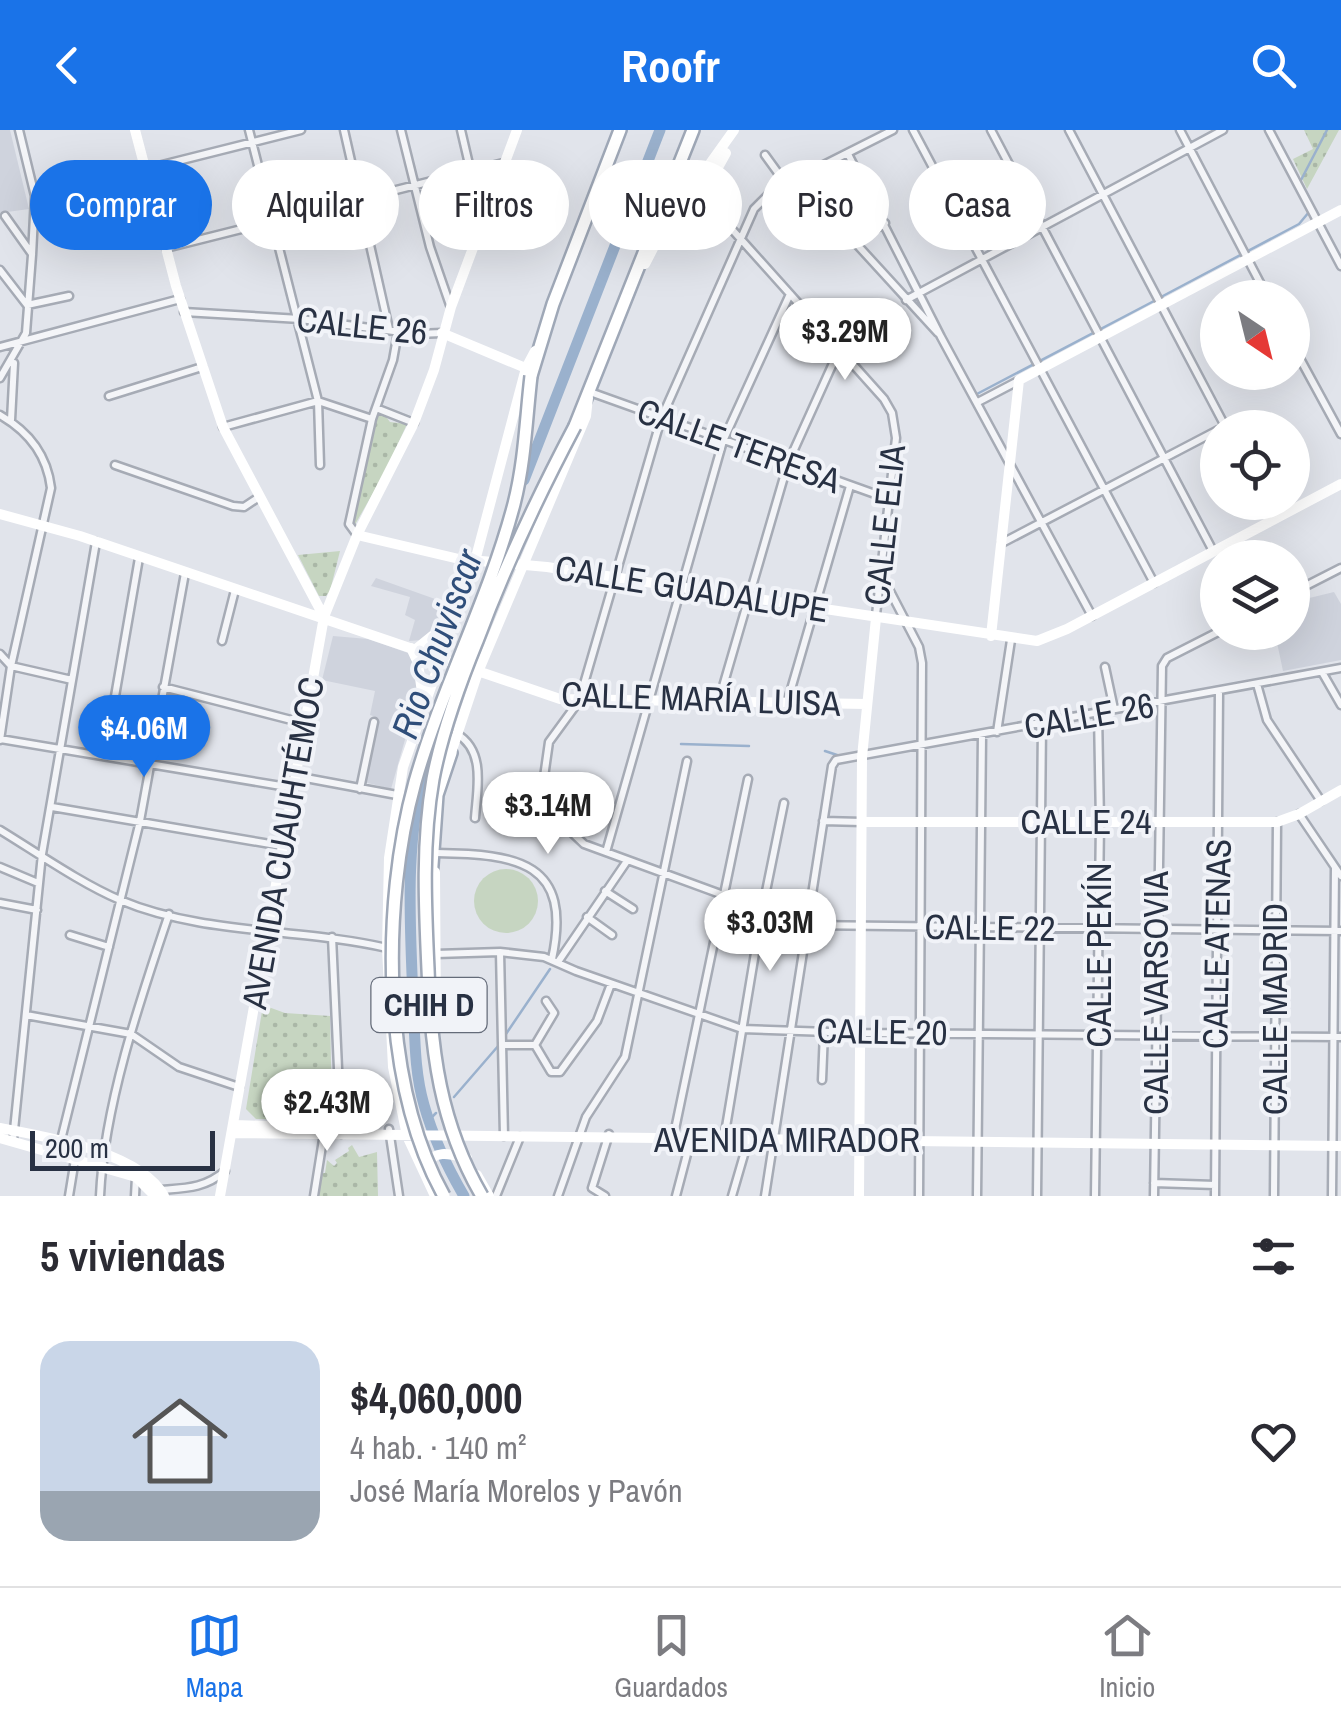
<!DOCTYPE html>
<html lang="es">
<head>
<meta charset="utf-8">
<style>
  :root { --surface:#fff; --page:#f7f7f7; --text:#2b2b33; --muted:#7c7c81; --line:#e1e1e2; --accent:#1a73e8 }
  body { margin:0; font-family:"Archivo Narrow",sans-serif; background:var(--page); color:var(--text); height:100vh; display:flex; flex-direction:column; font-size:38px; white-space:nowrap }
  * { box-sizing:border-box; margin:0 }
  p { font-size:32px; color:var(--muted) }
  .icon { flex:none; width:55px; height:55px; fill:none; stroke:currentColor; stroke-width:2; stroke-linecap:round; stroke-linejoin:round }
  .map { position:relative; height:1066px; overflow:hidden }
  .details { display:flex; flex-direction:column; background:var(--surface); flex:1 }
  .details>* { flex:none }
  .guide { position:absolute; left:30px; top:30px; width:1282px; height:90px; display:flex; gap:20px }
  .needle { width:65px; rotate:145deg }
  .buttons { position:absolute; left:1200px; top:150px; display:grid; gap:20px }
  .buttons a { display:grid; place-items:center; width:110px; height:110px; border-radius:50%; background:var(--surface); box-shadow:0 10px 40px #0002; font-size:50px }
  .scale { position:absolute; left:30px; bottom:25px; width:185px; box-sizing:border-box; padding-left:10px; border:5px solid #283143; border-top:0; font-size:28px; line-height:35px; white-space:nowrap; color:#283143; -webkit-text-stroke:8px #f1f3f8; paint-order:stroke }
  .price { position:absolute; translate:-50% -85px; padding:0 22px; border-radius:35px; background:#fff; color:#222; font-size:32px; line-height:65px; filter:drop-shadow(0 2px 5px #0008) }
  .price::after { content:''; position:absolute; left:50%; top:60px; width:30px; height:22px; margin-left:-15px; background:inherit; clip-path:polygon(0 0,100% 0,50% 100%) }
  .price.current { background:var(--accent); color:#fff }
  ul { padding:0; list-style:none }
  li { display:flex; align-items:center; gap:30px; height:250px; padding:0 40px }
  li+li { border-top:2px solid var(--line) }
  li span { display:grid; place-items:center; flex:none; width:280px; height:200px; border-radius:30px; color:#555 }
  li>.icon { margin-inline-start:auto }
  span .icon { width:120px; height:120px; fill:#fffc; stroke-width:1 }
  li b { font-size:42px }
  h2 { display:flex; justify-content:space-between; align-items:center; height:120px; padding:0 40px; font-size:42px }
  .tag { padding:0 35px; border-radius:45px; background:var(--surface); box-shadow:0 10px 40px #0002; font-size:35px; line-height:90px }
  .tag.current { background:var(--accent); color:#fff }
  header { display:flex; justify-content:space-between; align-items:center; height:130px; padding:0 40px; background:var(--accent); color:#fff; font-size:45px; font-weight:700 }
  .menu { display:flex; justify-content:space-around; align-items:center; height:140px; border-top:2px solid var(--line); background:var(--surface); font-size:28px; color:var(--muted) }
  .menu a { display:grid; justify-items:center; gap:5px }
  .menu .current { color:var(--accent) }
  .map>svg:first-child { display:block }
  .built { fill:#cfd3dd }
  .park { fill:url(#park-dots) }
  .garden { fill:#c6d5c1 }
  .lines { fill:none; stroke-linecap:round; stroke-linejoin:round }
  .stream { stroke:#9ab1cd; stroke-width:2.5 }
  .river { stroke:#9ab1cd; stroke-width:11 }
  .street-casing { stroke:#a6abb5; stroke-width:11 }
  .primary-casing { stroke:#9fa8b7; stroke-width:16 }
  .street { stroke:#f4f5f8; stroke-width:6 }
  .secondary { stroke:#fff; stroke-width:10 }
  .primary { stroke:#fff; stroke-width:11 }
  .primary-bridge-casing { stroke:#9fa8b7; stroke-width:16; stroke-linecap:butt }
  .primary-bridge { stroke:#fff; stroke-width:11 }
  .labels { text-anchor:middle; stroke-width:8; stroke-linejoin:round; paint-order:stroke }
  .shield { fill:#f1f3f8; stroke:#646b79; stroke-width:2.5 }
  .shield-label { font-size:32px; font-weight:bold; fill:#283143 }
  .street-label { font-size:35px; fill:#283143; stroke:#f1f3f8 }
  .water-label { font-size:38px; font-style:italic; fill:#2f4e7a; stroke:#f1f3f8 }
</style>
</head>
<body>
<header><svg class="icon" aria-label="back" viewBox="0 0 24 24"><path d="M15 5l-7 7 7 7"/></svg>Roofr<svg class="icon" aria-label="search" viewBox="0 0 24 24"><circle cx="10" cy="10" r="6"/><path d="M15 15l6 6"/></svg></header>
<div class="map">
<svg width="1341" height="1066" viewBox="0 0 1341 1066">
  <defs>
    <pattern id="park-dots" width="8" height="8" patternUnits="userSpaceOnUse" patternTransform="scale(2.5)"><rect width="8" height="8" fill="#c6d5c1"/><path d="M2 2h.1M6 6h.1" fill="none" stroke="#aab7a7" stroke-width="1.8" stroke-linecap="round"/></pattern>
  </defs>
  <rect width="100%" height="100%" fill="#e1e4eb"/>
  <path class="built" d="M0,0h10l19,79 -29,4z
    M376,448l76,27 -8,18 -23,17 -12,1 6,-21 -10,-5 5,-18 -39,-11z
    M1334,462l7,12v56l-58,11 -8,-38 17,-1 1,-30z
    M333,506l35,3 43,15 6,12 2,24 -28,99 -27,-7 12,-65 -6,-2 5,-24 -53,-11z"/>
  <path class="park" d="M1304,0h35l-32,59 -14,-30 20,-10z
    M377,282l7,2 6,8 17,2 -23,50 -31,54 1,-19z
    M340,421l-10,40 -4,5h-7l-21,-41z
    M263,875l22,8 45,3 2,95 -5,9 -71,-1 -10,-10z
    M352,1015l7,12 18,-5 1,44h-62l4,-23h5l2,-13 7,6 3,-3 -2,-3 14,-9 -1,-3z"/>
  <path class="garden" d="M474 771a32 32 0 1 1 64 0a32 32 0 1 1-64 0Z"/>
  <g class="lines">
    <path class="stream" d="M1300,52l27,-52
      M1161,167l138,-73 10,-12
      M975,265l179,-94
      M681,614l68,2
      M825,621l15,5 17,-3
      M868,621l12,-2
      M506,904l44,-65
      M454,967l45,-52
      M429,990l7,-7"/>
    <path class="river" d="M524,350l136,-350
      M427,632c-23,74 -17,160 -14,236 2,36 1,73 11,107 9,32 23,62 40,91"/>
    <g class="street-casing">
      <path id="street" d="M249,0l69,271 2,64
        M344,0l45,199
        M401,0l29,117 20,58
        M461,0l21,90
        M893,0l-107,54 -16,9 -16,16 -93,210 -82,282 -30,41 -7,49 4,17 38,36 221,81 536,6
        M913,0l241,453
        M991,0l222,421
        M1069,0l157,298
        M1180,0l88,168
        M1269,0l72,136
        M848,24l93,183 151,279
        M765,25l21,29
        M146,39l155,-39
        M797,49l141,154
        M695,58l189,211 8,14 4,25 -20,177
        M5,86l27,38
        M86,97l70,-17
        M853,112l32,-19
        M166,118l337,-85
        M0,140l27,35 42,-9
        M906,170l317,-170
        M184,182l116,7 117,15 25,-1
        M1292,214l49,90
        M0,217l180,-48
        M0,248l26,-45 6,-78 3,-59 -16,-66
        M590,262l299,107
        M109,266l93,-29
        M978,272l40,-21
        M376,278l38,15
        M0,285c28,16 47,39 51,73l-40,178 -11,74
        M11,290l3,-57
        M223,297l95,-26 54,18
        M115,335l118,41 11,1 15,-10
        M1266,372l8,16
        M357,405l-8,-11 23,-105 21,-59 5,-28
        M1002,413l216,-113
        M1232,413l8,15
        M880,442l39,75 3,16 -3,533
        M1292,463l49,-25
        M222,511l13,-51
        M0,524l11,12 61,14
        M1105,537l9,42
        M1322,542l19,33
        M1257,554l10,36 54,81
        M163,557l140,36
        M719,570l69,-237 51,-113
        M787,573l63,-217
        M997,602l14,-92
        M457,604c29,17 20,56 18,84
        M0,609l293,49
        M105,624l34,-196
        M295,646l102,19
        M360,659l14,-67
        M52,677l230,39
        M1299,684l42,62
        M823,691l39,1
        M0,700c36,22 82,54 120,70 83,35 180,28 267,48
        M606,722l117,-411 67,-147
        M436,723c82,1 137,9 116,106
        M0,737l38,16
        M605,761l28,18
        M0,773l37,7
        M587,787l25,18
        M70,805l39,12
        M332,807l9,197
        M500,822l4,184
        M436,824l64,-2 44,5 32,14 166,58 117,4 482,4
        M558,832l69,-101
        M26,885l105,19 48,33 60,20
        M503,915h32l16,27h9l37,-51 14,-37
        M535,915l19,-32 -8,-12
        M822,950l2,-48
        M389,999l10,67
        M673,1009l75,-360
        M724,1009l38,-228 22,-108
        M13,1010l29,-286 54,-312
        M58,1022l82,-331 45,-248
        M1154,1053l61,2
        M162,1060c25,-2 43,-2 63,-19
        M69,1066l8,-49
        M100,1066c4,-90 40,-196 69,-282
        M135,1066l1,-19
        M314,1066l11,-69
        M496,1066l24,-59
        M558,1066l28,-79 39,-60 62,-296
        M605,1066l-13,-8 17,-54
        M676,1066l15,-57
        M732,1066l16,-55
        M765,1066l67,-430 4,-6 505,-92
        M977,1066l5,-461
        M1037,1066l5,-471
        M1095,1066l5,-374 -2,-109
        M1154,1066l8,-530 5,-8 51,-26
        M1215,1066l4,-504
        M1274,1066l3,-374
        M1332,1066l3,-328"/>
    </g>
    <g class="primary-casing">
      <path id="primary" d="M531,246l22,-72 67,-174
        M575,296l118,-296
        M431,749l6,-84 14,-42"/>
    </g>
    <use href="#street" class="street"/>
    <path class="secondary" d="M135,0l41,156 47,141 101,190
      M708,72l-1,-15 19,-34
      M645,134l17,-33 72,-101
      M442,203l86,36
      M0,384l80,22 480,163 307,5
      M357,405l102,24 88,8 490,74 30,-12 274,-145
      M991,506l28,-256 322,-170
      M411,518l7,15 5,37
      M415,520l37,-30
      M450,626l28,-84 108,-256 2,-18
      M863,692h414l22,-8 42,-24
      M435,742l1,148
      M234,995l69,2
      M0,998c47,9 140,24 164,68
      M233,1003l1108,13
      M0,1008l136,39 19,19
      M425,1035c11,-16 25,-11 42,-7
      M477,1045l12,21
      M220,1066l104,-579 33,-82 57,-112 20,-53 17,-63 66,-177
      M435,1066l-28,-60 -14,-69 -6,-119 2,-90 14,-91 72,-206 51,-193 9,-17
      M859,1066l3,-439 14,-139"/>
    <use href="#primary" class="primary"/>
    <g class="primary-bridge-casing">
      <path id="primary-bridge" d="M444,1066c-63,-113 -63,-291 -29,-414 27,-95 74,-183 99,-278 11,-43 12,-85 17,-128
        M482,1066c-42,-72 -51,-145 -54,-227 -3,-64 -6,-127 5,-190 9,-47 26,-94 44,-138 28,-75 61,-145 98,-215"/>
    </g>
    <use href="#primary-bridge" class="primary-bridge"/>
  </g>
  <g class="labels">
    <rect class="shield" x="371.5" y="848" width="115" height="54" rx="8"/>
    <g class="shield-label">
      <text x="429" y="886">CHIH D</text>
    </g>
    <g class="street-label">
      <text transform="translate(362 196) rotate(6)" y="12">CALLE 26</text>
      <text transform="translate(739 316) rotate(20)" y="12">CALLE TERESA</text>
      <text transform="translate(885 395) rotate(-84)" y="12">CALLE ELIA</text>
      <text transform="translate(692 459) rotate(9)" y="12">CALLE GUADALUPE</text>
      <text transform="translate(701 569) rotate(2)" y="12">CALLE MARÍA LUISA</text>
      <text transform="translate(1089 586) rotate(-10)" y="12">CALLE 26</text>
      <text x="1086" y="704">CALLE 24</text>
      <text transform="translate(283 713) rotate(-80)" y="12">AVENIDA CUAUHTÉMOC</text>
      <text transform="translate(990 798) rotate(1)" y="12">CALLE 22</text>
      <text transform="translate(1217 814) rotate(-89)" y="12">CALLE ATENAS</text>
      <text transform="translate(1099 825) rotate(-90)" y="12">CALLE PEKÍN</text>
      <text transform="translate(1156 863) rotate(-90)" y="12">CALLE VARSOVIA</text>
      <text transform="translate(1275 879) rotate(-90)" y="12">CALLE MADRID</text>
      <text transform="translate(882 902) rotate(1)" y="12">CALLE 20</text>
      <text x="787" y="1022">AVENIDA MIRADOR</text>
    </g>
    <g class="water-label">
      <text transform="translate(437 514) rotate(-70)" y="13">Rio Chuviscar</text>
    </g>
  </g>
</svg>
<div class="buttons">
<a><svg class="needle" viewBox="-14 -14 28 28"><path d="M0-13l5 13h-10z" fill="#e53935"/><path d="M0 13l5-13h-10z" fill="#7c7c81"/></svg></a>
<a><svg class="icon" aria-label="locate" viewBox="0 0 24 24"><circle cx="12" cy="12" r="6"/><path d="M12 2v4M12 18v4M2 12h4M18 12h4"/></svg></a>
<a><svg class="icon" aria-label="layers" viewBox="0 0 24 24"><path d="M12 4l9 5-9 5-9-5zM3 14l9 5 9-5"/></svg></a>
</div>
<div class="scale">200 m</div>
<b class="price" style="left:845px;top:253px">$3.29M</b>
<b class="price current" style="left:144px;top:650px">$4.06M</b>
<b class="price" style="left:548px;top:727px">$3.14M</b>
<b class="price" style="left:770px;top:844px">$3.03M</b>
<b class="price" style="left:327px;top:1024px">$2.43M</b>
<div class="guide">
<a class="tag current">Comprar</a>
<a class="tag">Alquilar</a>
<a class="tag">Filtros</a>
<a class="tag">Nuevo</a>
<a class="tag">Piso</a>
<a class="tag">Casa</a>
</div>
</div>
<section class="details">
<h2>5 viviendas<svg class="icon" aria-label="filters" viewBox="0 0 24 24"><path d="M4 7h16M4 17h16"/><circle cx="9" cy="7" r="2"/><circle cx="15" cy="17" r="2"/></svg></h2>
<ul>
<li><span style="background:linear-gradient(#c9d6e8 75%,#9aa5b1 0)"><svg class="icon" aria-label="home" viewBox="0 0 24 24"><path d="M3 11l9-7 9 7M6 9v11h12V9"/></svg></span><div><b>$4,060,000</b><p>4 hab. · 140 m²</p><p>José María Morelos y Pavón</p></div><svg class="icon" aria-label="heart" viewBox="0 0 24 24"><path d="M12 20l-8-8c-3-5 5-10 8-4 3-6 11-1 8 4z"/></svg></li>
</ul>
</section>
<nav class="menu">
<a class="current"><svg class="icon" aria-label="map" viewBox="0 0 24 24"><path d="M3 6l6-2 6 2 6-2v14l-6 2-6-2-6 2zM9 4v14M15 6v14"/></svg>Mapa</a>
<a><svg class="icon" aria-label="saved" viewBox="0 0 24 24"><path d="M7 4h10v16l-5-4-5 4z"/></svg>Guardados</a>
<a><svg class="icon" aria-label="home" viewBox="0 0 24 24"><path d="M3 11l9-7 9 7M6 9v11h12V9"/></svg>Inicio</a>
</nav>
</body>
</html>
